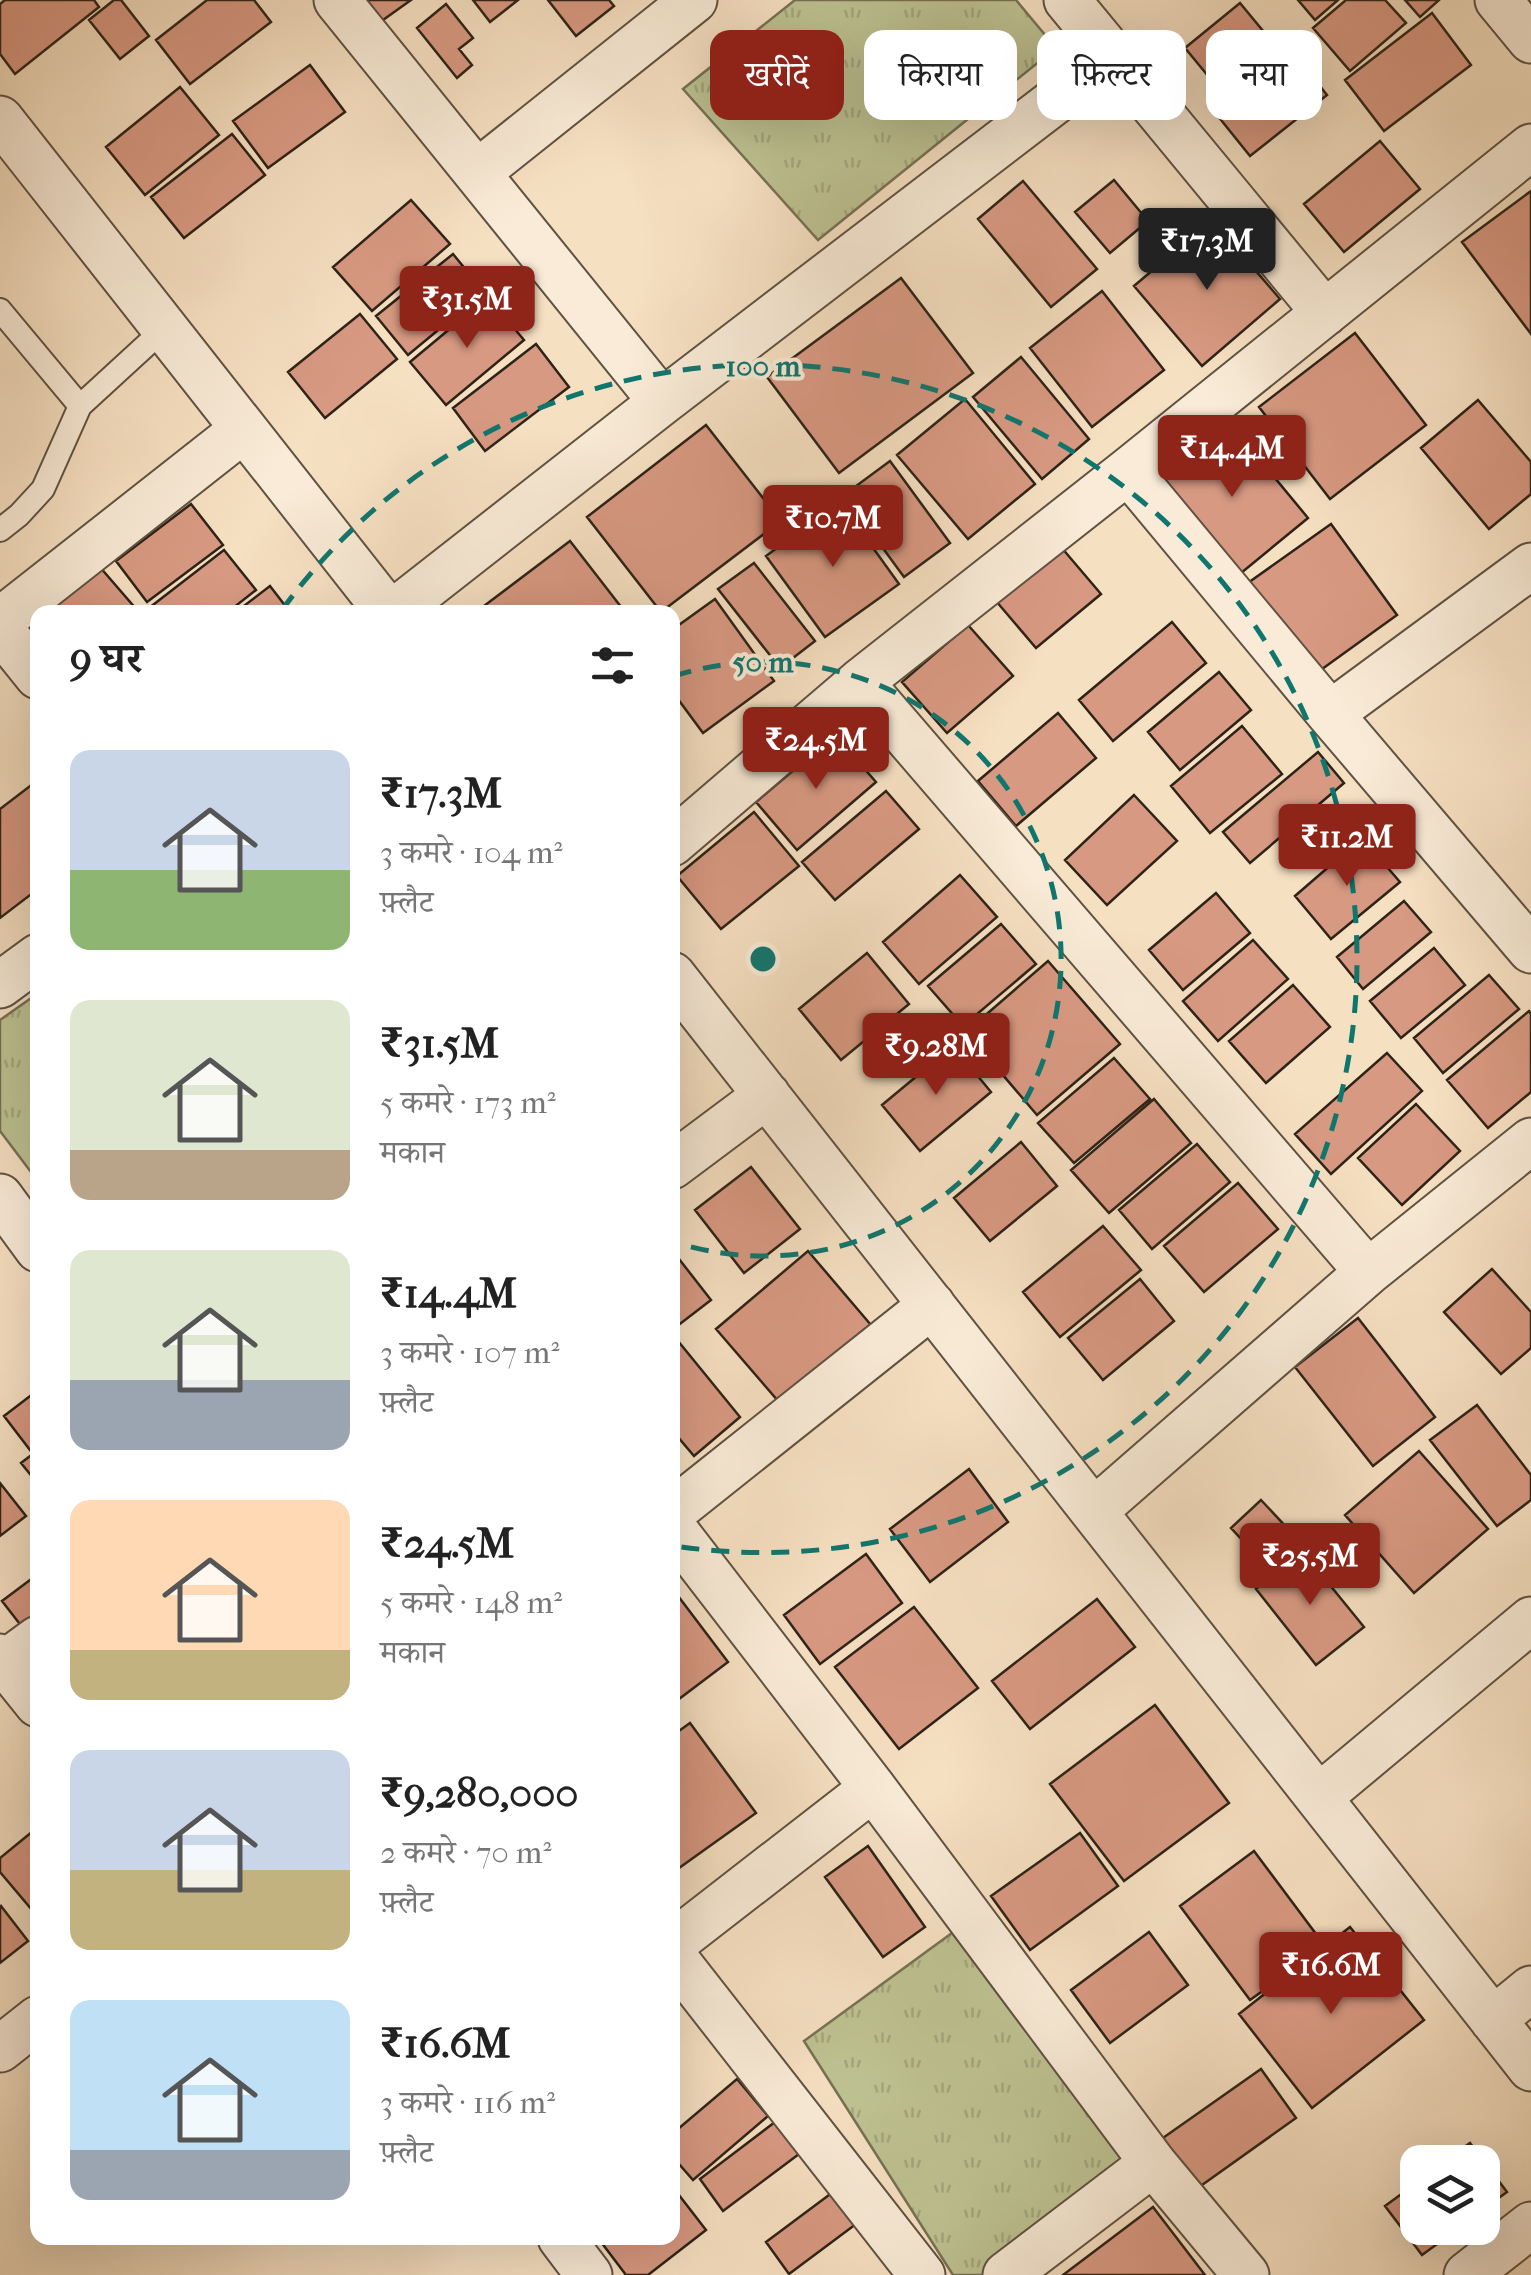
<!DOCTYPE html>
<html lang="hi">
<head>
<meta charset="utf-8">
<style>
  :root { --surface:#fff; --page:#f6f6f6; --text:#222; --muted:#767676; --accent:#8f2418 }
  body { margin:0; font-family:"IM FELL French Canon","Noto Serif Devanagari",serif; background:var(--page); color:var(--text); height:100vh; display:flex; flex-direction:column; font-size:38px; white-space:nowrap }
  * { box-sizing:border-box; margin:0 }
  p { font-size:32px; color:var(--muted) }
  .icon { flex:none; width:55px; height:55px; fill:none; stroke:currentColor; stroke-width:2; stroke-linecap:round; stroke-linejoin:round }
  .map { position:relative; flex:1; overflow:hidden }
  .drawer { position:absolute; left:30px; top:605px; width:650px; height:1640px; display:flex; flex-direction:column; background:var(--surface); border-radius:20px; box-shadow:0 10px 40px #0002 }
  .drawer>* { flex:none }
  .banner { position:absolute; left:710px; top:30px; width:670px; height:90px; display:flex; gap:20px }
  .controls { position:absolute; left:1400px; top:2145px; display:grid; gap:20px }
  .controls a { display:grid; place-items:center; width:100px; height:100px; border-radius:20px; background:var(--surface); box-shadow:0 10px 40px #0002; font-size:50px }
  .price { position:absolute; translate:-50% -85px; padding:0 22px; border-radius:10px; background:var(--accent); color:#fff; font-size:32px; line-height:65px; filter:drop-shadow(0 2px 5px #0008) }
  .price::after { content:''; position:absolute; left:50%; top:60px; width:30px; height:22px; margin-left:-15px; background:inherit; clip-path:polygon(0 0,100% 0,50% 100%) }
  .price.on { background:#222; color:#fff }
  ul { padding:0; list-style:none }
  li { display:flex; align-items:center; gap:30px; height:250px; padding:0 40px }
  li span { display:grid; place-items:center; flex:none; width:280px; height:200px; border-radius:20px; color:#555 }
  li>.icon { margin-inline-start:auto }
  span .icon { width:120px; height:120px; fill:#fffc; stroke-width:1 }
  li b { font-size:42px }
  h2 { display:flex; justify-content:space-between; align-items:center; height:120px; padding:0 40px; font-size:42px }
  .pill { padding:0 35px; border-radius:20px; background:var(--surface); box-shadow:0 10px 40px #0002; font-size:35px; line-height:90px }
  .pill.on { background:var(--accent); color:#fff }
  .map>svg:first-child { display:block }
  .park { fill:url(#park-tufts); stroke:#767254; stroke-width:2.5 }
  .building { fill:#d89982; stroke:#2d2317; stroke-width:2.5 }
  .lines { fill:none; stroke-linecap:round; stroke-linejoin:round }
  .lane-casing { stroke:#5f5242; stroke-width:26 }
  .street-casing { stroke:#5f5242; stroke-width:49 }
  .lane { stroke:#f9ebd7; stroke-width:22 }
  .street { stroke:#f9ebd7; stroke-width:45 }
  .ring { fill:none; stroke:#0f766e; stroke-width:5; stroke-dasharray:18 12 }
  .centre { fill:#0f766e; stroke:#f9ebd7; stroke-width:5 }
  .ring-label { font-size:30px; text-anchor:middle; font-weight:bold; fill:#0f766e; stroke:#f9ebd7; stroke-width:8; stroke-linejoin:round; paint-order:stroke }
</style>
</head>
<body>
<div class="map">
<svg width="1531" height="2275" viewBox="0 0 1531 2275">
  <defs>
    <pattern id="park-tufts" width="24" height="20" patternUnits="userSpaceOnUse" patternTransform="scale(2.5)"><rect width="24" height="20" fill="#bec292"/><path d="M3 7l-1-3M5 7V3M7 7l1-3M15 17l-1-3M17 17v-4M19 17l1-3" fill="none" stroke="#a4a67d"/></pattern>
  </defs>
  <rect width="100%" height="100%" fill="#f6e0c2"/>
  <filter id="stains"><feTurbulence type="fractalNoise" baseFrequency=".002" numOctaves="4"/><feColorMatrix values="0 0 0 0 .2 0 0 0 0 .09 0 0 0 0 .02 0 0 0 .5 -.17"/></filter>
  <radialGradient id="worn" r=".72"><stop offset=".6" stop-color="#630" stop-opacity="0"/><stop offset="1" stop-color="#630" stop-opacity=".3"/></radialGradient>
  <path class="park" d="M795,0h221l40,48 -238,192 -135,-151z
    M37,994v186l-37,-49v-111z
    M952,1933l183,225 -39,34 -114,83h-29l-149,-234z"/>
  <path class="building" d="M5,0h89l5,7 -84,67 -15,-20v-50z
    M114,0h7l28,36 -29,23 -31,-39z
    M207,0h47l17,22 -81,62 -34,-44z
    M347,0h64l-42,30z
    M473,0h45l-28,22z
    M548,0h61l5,6 -38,30z
    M1298,0h40l-23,20z
    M1346,0h39l21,23 -56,48 -37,-43z
    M1405,0h34l-19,17z
    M1240,3l38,46 -55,45 -38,-46z
    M446,4l27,34 -14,11 13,16 -15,13 -40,-50z
    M1432,13l39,52 -87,66 -39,-51z
    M1295,54l32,41 -77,61 -33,-41z
    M310,65l35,47 -77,56 -35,-47z
    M180,87l39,48 -74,60 -39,-48z
    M232,134l33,41 -81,63 -33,-41z
    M1380,141l40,48 -76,63 -40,-48z
    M1114,180l34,41 -38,32 -35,-41z
    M1023,181l74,88 -46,38 -73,-88z
    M1531,191v143l-69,-92z
    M411,200l39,44 -78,67 -39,-44z
    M1212,220l68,79 -78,67 -68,-80z
    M453,254l31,38 -76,63 -32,-39z
    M901,278l72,95 -134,100 -72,-96z
    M1102,291l62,79 -72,57 -62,-79z
    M488,297l36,43 -78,65 -36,-43z
    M360,314l37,45 -72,59 -37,-46z
    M1355,333l71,92 -96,74 -71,-92z
    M536,344l33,43 -84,64 -32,-43z
    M1021,357l68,82 -47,40 -69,-82z
    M965,399l70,85 -67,55 -71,-84z
    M1478,400l53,62v32l-42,35 -68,-81z
    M1228,421l80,97 -73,60 -80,-97z
    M706,425l75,96 -120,91 -74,-95z
    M890,461l60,82 -46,34 -60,-82z
    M840,502l59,82 -74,53 -59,-81z
    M191,504l32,41 -76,57 -31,-41z
    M1331,524l66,91 -86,62 -66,-92z
    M570,541l55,71h-149z
    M1061,547l40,47 -65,54 -40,-47z
    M224,550l32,40 -28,22h-76l-3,-4z
    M754,563l61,78 -35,27 -62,-79z
    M99,566l38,44 -3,2h-91z
    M270,586l20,26h-54z
    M715,599l59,82 -71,52 -31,-42v-61z
    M1172,622l34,41 -93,78 -34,-41z
    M968,625l45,51 -66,57 -45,-51z
    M1219,672l32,38 -71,60 -32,-38z
    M1058,713l38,45 -80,68 -38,-45z
    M1242,726l40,48 -72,59 -39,-47z
    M835,735l41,47 -79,68 -41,-48z
    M1318,752l26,31 -94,80 -27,-31z
    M38,780v109l-38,29v-109z
    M886,791l33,38 -84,71 -33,-38z
    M1134,795l43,46 -70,64 -42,-45z
    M754,812l45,54 -78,63 -44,-53z
    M1362,838l38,44 -69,57 -36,-43z
    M960,875l37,42 -78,67 -36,-42z
    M1216,893l34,40 -67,57 -34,-40z
    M1404,901l27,31 -68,57 -26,-32z
    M1001,924l35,40 -73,62 -35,-40z
    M1253,940l35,39 -70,62 -35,-40z
    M1434,948l31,37 -64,53 -31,-37z
    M867,953l42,51 -68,56 -42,-51z
    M1048,961l72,83 -83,71 -71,-83z
    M1489,975l30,34 -76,64 -29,-35z
    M1293,985l37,42 -64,56 -37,-42z
    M1529,1011l2,3v78l-43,36 -41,-48z
    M953,1046l38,46 -71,59 -38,-46z
    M1387,1053l35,38 -91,83 -36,-40z
    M1114,1058l36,41 -76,64 -36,-40z
    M1154,1099l37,44 -82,70 -38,-43z
    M1416,1104l44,47 -58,54 -44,-47z
    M1021,1142l36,44 -67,55 -36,-43z
    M1197,1144l33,38 -78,67 -33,-39z
    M751,1167l49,62 -56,44 -49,-63z
    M1238,1183l40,46 -74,63 -40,-46z
    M1103,1226l38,44 -81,67 -37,-45z
    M672,1250l39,50 -39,30z
    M808,1251l63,74 -92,77 -63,-73z
    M1492,1269l39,43v36l-30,26 -57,-62z
    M1140,1279l34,42 -71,59 -35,-42z
    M1358,1318l77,99 -62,49 -78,-99z
    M678,1341l62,76 -46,39 -22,-26v-84z
    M38,1390v54l-8,6 -26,-34z
    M1477,1405l54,70v25l-34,26 -67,-86z
    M38,1450v34l-17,-21z
    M1419,1451l69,78 -74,64 -69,-78z
    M969,1469l39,53 -78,60 -40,-53z
    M0,1483l26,33 -26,20z
    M1261,1500l29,31 -31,27 -28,-30z
    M1303,1552l61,75 -48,38 -60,-76z
    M866,1554l36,49 -82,61 -36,-49z
    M38,1574v63l-5,4 -31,-40z
    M672,1588l56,74 -53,40 -3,-3z
    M1097,1599l38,48 -105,82 -38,-48z
    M914,1607l64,81 -79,61 -64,-82z
    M1155,1705l74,98 -105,78 -74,-97z
    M690,1723l66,90 -84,60v-137z
    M38,1827v90l-38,-45v-14z
    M1080,1833l38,53 -88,64 -39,-54z
    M868,1846l57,81 -42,30 -58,-80z
    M1254,1851l71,95 -75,54 -70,-94z
    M1,1906l27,35 -28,22v-56z
    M1350,1927l74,93 -112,88 -73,-94z
    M1149,1932l39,53 -78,58 -39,-53z
    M1261,2069l35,49 -101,72 -35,-50z
    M737,2079l31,37 -75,64 -21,-24v-22z
    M775,2122l24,32 -76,57 -23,-32z
    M1470,2143l37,49 -25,18v-48h-39z
    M1418,2182v46h41l-37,27 -37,-49z
    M672,2186l34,44 -58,45h-22l-28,-37h74z
    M833,2192l23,32 -67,50 -23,-32z
    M1153,2207l52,68h-142z"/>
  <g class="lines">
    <g class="lane-casing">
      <path id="lane" d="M0,310l80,96
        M0,530l19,-15 24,-26 37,-83 85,-78"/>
    </g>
    <g class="street-casing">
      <path id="street" d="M337,0l325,402
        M1067,0l258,313
        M1498,0l33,40
        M0,119l388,493
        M477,173l217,-173
        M1128,471l202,243 201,236
        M394,612l268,-210 452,-346
        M0,621l244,-192
        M0,629l38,47
        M860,682l508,590
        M1330,714l201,-148
        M672,843l188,-161 268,-211 403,-324
        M672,975l859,1093
        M0,985l38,-28
        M672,1166l95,-71
        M0,1197l38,52
        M1094,1511l274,-239 163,-131
        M672,1512l260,-207
        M672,1527l201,261 280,375 93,112
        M0,1657l38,47
        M0,1667l38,-28
        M1319,1797l212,-177
        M672,1944l201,-156
        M672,1955l250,320
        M1493,2020l38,-31
        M0,2049l38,-30
        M561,2238l28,37
        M1006,2275l147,-112
        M1467,2275l64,-50"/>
    </g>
    <use href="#lane" class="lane"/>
    <use href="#street" class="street"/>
  </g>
  <g class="ring">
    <path d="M674 676A297 297 0 1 1 674 1242"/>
    <path d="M282 610A594 594 0 1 1 675 1546"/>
  </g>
  <circle cx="763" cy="959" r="15" class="centre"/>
  <g class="ring-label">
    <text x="763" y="376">100 m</text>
    <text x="763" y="672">50 m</text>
  </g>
  <rect width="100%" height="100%" filter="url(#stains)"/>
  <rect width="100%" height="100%" fill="url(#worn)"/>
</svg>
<div class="controls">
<a><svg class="icon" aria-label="layers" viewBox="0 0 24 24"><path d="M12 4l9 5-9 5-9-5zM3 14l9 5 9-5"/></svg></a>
</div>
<b class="price on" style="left:1207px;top:293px">₹17.3M</b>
<b class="price" style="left:467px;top:351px">₹31.5M</b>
<b class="price" style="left:1232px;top:500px">₹14.4M</b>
<b class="price" style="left:833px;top:570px">₹10.7M</b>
<b class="price" style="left:816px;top:792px">₹24.5M</b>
<b class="price" style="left:1347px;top:889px">₹11.2M</b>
<b class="price" style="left:936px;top:1098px">₹9.28M</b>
<b class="price" style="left:1310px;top:1608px">₹25.5M</b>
<b class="price" style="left:1331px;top:2017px">₹16.6M</b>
<div class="banner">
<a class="pill on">खरीदें</a>
<a class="pill">किराया</a>
<a class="pill">फ़िल्टर</a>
<a class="pill">नया</a>
</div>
<section class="drawer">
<h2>9 घर<svg class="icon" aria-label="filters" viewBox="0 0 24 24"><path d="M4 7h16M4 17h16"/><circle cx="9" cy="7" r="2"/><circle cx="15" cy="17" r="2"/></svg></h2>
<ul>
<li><span style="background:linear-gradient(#c9d6e8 60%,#8fb573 0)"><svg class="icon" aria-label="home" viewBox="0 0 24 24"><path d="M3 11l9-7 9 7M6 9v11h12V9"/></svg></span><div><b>₹17.3M</b><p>3 कमरे · 104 m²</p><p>फ़्लैट</p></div></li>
<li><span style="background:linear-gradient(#dfe7d0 75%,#b9a48a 0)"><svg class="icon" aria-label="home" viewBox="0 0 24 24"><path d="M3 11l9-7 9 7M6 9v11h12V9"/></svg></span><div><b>₹31.5M</b><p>5 कमरे · 173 m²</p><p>मकान</p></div></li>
<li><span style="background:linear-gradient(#dfe7d0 65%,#9aa5b1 0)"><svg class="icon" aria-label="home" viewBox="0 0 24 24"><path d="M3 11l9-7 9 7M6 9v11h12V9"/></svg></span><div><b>₹14.4M</b><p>3 कमरे · 107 m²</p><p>फ़्लैट</p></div></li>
<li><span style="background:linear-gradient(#ffd9b3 75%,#c2b280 0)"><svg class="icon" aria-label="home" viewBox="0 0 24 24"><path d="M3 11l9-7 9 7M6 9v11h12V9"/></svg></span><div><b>₹24.5M</b><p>5 कमरे · 148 m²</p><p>मकान</p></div></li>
<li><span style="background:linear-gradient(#c9d6e8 60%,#c2b280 0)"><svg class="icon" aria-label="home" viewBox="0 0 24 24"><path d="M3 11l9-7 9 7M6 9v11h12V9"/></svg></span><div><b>₹9,280,000</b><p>2 कमरे · 70 m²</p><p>फ़्लैट</p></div></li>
<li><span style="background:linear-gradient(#bfe0f5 75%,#9aa5b1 0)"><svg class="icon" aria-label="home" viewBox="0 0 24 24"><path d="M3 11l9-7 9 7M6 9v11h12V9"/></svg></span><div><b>₹16.6M</b><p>3 कमरे · 116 m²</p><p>फ़्लैट</p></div></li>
</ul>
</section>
</div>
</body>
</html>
